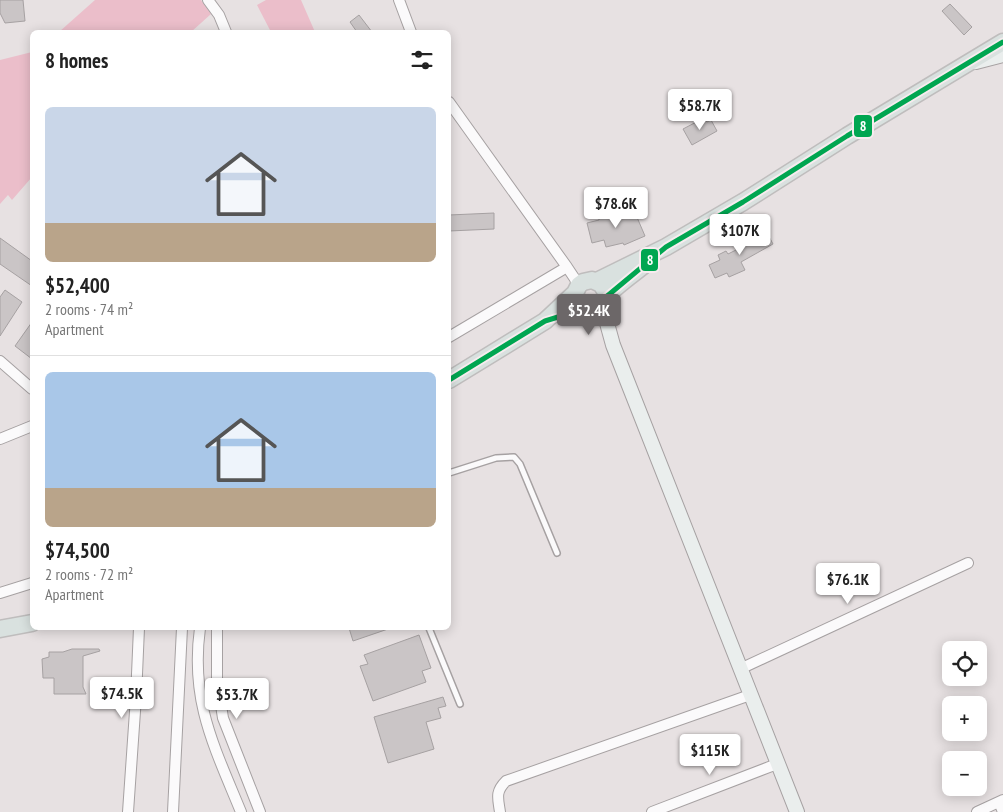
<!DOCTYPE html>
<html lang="en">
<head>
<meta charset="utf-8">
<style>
  :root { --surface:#fff; --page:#f2f2f2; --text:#222; --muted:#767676; --line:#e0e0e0; --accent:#6c6768 }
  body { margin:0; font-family:"PT Sans Narrow",sans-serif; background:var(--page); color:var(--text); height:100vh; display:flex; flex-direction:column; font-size:19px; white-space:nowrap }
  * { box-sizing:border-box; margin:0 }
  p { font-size:16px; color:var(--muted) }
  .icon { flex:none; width:28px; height:28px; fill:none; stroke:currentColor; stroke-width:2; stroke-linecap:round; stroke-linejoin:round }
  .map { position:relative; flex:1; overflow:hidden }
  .side { position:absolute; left:30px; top:30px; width:421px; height:600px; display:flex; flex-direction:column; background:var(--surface); border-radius:8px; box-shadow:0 2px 12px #0003 }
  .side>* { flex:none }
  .tools { position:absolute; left:942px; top:641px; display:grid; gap:10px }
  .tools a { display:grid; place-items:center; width:45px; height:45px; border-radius:8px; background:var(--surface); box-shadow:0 2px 12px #0003; font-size:25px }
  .price { position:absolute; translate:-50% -42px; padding:0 11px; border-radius:5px; background:#fff; color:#222; font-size:16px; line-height:32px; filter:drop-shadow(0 1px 2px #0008) }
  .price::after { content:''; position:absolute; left:50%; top:30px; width:15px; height:11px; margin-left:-8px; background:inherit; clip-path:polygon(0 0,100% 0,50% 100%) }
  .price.on { background:var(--accent); color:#fff }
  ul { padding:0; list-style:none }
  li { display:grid; align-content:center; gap:10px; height:265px; padding:0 15px }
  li+li { border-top:1px solid var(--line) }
  li span { display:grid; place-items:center; height:155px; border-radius:8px; color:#555 }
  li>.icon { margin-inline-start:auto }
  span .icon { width:90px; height:90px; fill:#fffc; stroke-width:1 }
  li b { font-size:21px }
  h2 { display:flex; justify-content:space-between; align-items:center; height:60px; padding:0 15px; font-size:21px }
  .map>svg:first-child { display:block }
  .green { fill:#ebbeca }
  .building { fill:#cac5c6; stroke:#a6a1a2 }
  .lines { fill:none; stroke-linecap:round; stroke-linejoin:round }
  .lane-casing { stroke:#a6a1a2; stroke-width:8 }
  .street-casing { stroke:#a6a1a2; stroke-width:12 }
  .secondary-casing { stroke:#a6a1a2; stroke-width:16 }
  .primary-casing { stroke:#bfbdbd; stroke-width:19 }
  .lane { stroke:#fbfafb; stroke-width:5 }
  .street { stroke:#fbfafb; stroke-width:10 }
  .secondary { stroke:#eaeeed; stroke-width:14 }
  .primary { stroke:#d9e1df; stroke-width:16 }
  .bus-1-casing { stroke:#f7ecef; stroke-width:9 }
  .bus-1 { stroke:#00a651; stroke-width:5 }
  .line-badge { stroke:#f7ecef; stroke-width:2 }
  .badge-label { font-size:14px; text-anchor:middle; font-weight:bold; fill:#fff }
</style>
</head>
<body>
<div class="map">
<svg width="1003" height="812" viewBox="0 0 1003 812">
  <rect width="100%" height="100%" fill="#e7e1e2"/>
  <path class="green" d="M95,0h106l10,14 -20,18h-132z
    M266,0h35l14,32h-44l-14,-27z
    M32,52v125l-20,23 -4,-5 -8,9v-144z"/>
  <path class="building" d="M0,0h23l2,21 -20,2 -5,-10z
    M950,4l22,23 -8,8 -22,-24z
    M359,15l13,17h-15l-7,-10z
    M704,118l3,4 4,-2 6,11 -25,14 -9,-16z
    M633,208l12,28 -21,9 -1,-2 -17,4 -2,-7 -12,3 -5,-20 12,-3v-4l9,-2 1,4z
    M494,213v16l-45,2v-16z
    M766,231l7,13 -32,18 4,8 -16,7 -2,-4 -12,5 -6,-13 11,-5 -2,-5 8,-4 2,3 18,-9 -1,-3z
    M0,238l32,23v25l-32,-22z
    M5,290l17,12 -22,34v-39z
    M32,322v37l-17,-13z
    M349,628h39v1l-35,12z
    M419,635l12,33 -9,3 4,11 -53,19 -13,-35 8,-2 -4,-9z
    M72,649h27l1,2 -17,5v31l3,7h-32v-16h-11l-1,-19 7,-2v-5h14z
    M443,697l3,9 -8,2 3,10 -15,4 8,27 -46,14 -14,-46z"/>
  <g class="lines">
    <g class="lane-casing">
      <path id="lane" d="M449,473l47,-15 18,-1 6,7 37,89
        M429,628l31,76"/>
    </g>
    <g class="street-casing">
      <path id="street" d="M208,0l11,15 7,17
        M399,0l12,32
        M449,102l118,165 -118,70
        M567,267l12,18
        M0,361l32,28
        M0,439l32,-13
        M0,593l32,-10
        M200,628c-10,73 14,118 41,184
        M217,628v52l6,38 37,94
        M740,669l228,-106
        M999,802l4,10
        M128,812l8,-115 3,-69
        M173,812l9,-184
        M500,812c-2,-14 -5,-20 6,-31l244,-86
        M652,812l125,-48
        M977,812l26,-12"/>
    </g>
    <g class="secondary-casing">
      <path id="secondary" d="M976,62l27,-7
        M602,305l11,40 184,467"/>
    </g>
    <g class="primary-casing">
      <path id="primary" d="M597,281l69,-34 77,-45 104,-66 156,-94
        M575,293c1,11 9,21 21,16 6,-2 7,-6 10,-11 4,-8 30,-26 38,-33
        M449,380l96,-59 30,-28 4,-8 4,-3 9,-2 9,4 5,8v5
        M0,629l32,-6"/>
    </g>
    <use href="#lane" class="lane"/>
    <use href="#street" class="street"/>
    <use href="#secondary" class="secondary"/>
    <use href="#primary" class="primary"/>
    <g class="bus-1-casing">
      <path id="bus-1" d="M449,380l96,-59 39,-12h11l6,-3 5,-9 60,-50 77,-45 104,-66 156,-94"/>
    </g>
    <use href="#bus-1" class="bus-1"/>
  </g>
  <g class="line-badge">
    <rect x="853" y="114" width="20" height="24" rx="5" fill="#00a651"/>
    <rect x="640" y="248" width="19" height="24" rx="5" fill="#00a651"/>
  </g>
  <g class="badge-label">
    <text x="863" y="131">8</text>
    <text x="650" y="265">8</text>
  </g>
</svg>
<div class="tools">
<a><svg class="icon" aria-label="locate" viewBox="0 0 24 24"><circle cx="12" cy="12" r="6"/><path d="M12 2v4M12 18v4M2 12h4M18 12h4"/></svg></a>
<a>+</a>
<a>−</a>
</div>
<b class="price" style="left:700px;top:131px">$58.7K</b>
<b class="price" style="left:616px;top:229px">$78.6K</b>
<b class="price" style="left:740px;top:256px">$107K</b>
<b class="price on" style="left:589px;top:336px">$52.4K</b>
<b class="price" style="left:848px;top:605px">$76.1K</b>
<b class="price" style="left:122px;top:719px">$74.5K</b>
<b class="price" style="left:237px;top:720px">$53.7K</b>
<b class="price" style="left:710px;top:776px">$115K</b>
<section class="side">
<h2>8 homes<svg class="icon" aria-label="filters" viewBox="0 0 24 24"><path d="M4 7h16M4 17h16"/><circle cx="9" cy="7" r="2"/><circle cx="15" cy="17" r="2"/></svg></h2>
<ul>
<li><span style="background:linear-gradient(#c9d6e8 75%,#b9a48a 0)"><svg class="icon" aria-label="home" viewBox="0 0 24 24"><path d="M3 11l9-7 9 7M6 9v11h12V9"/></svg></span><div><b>$52,400</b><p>2 rooms · 74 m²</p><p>Apartment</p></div></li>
<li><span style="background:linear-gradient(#a9c7e8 75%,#b9a48a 0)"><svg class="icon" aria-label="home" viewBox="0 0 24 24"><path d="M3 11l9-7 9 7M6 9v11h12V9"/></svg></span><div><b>$74,500</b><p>2 rooms · 72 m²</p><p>Apartment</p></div></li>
</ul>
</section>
</div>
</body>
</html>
